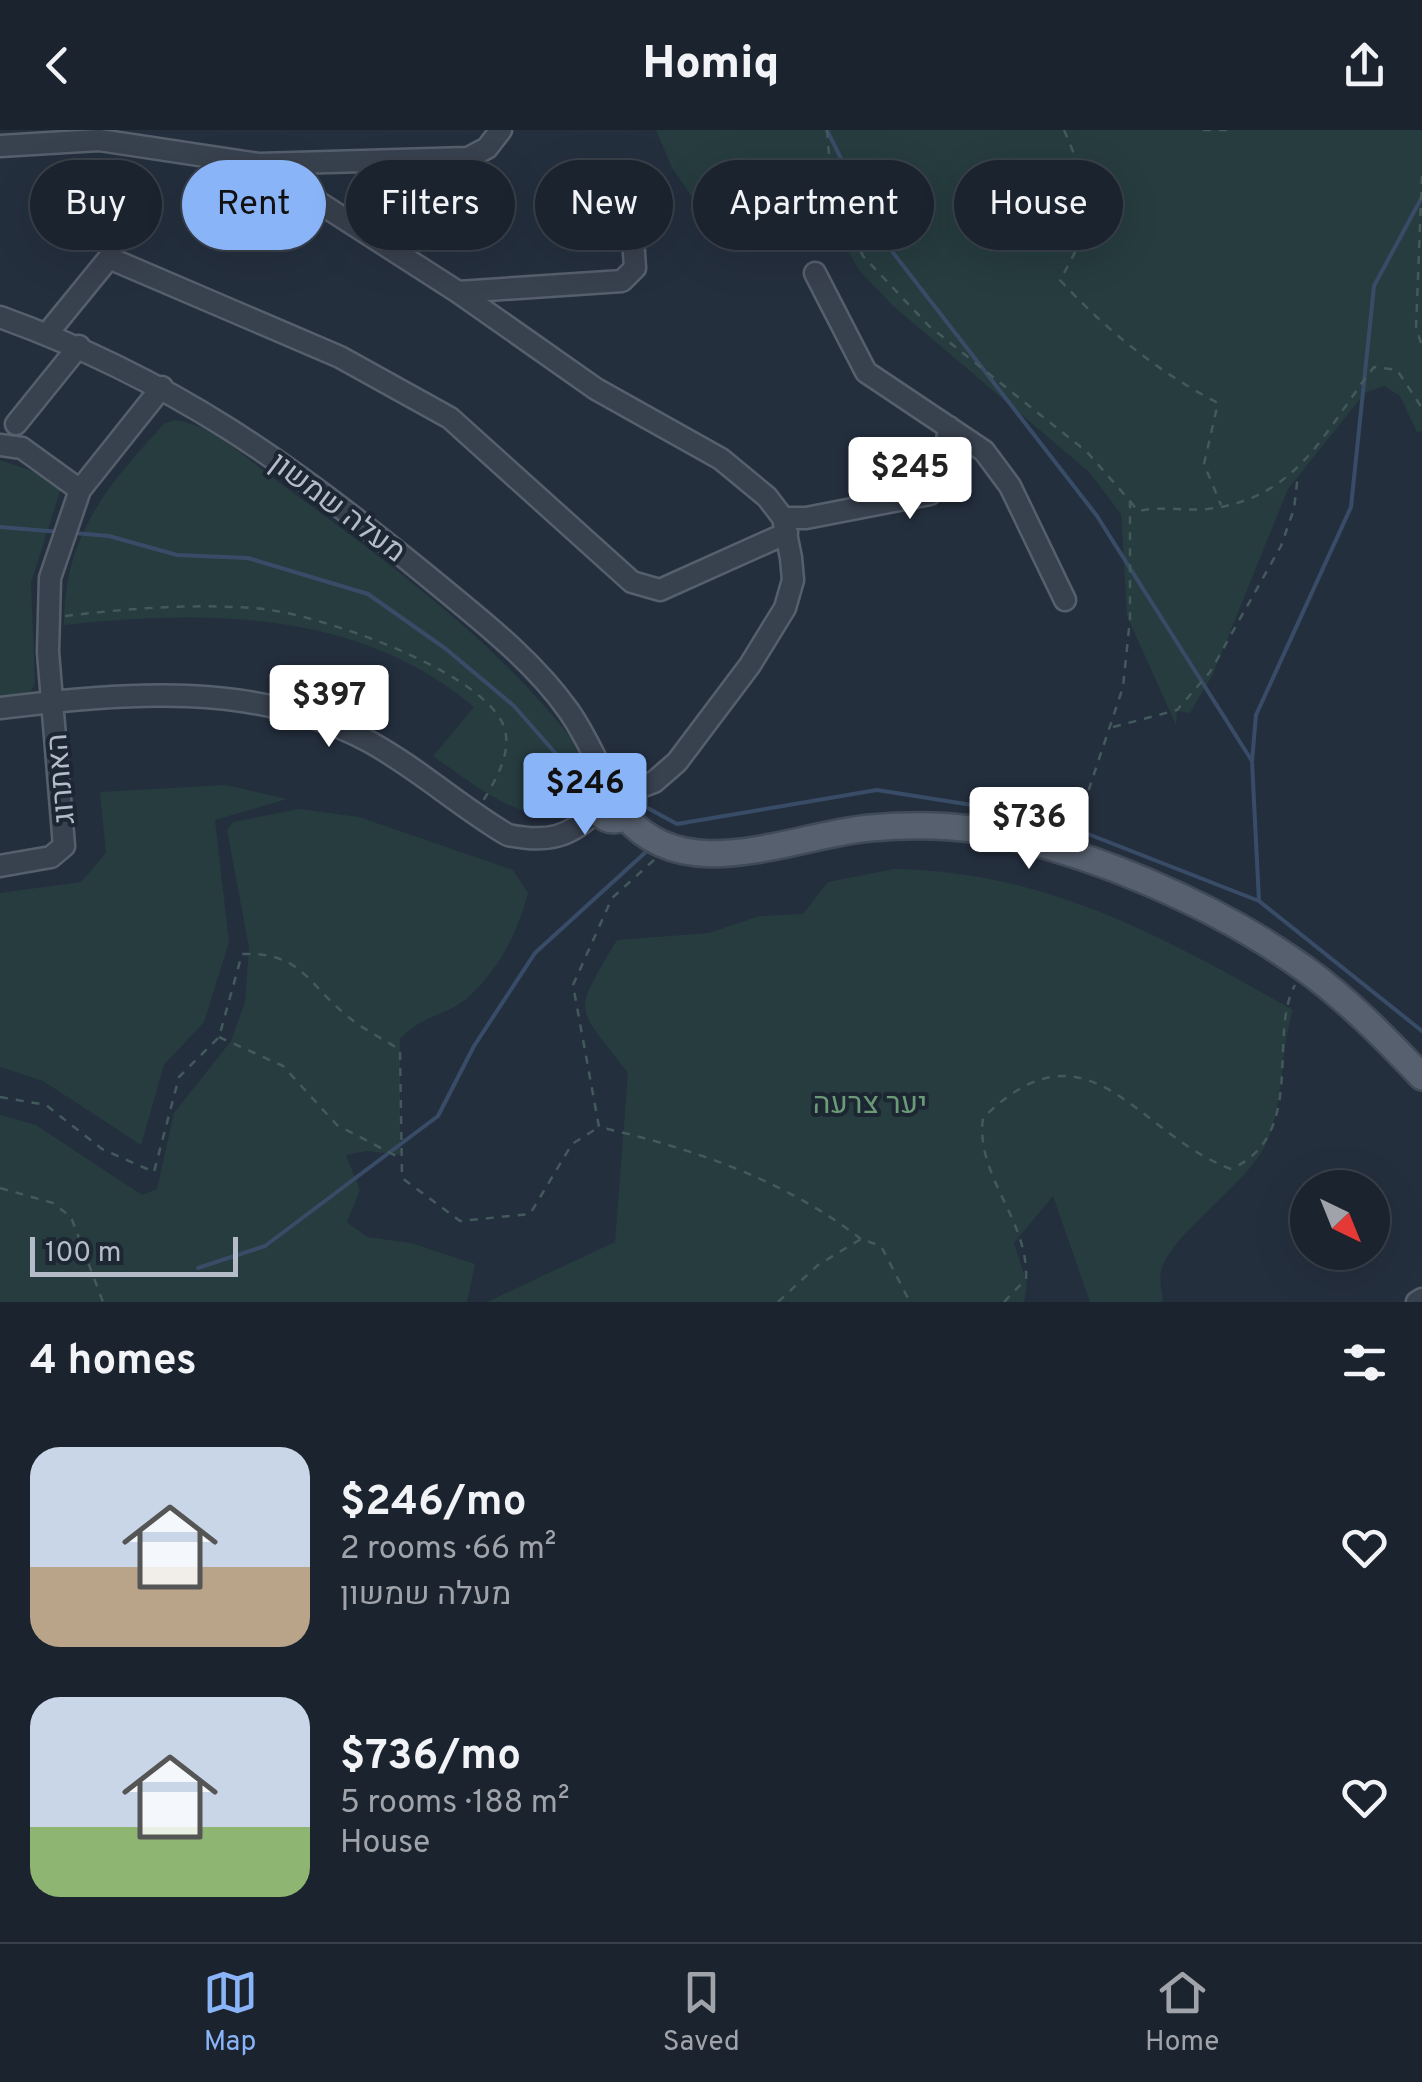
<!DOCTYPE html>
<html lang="en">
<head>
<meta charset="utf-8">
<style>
  :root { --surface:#1b232e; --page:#242b36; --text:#f1f3f6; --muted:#a0a4aa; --line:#39404a; --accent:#8ab4f8 }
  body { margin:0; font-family:Overpass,Heebo,sans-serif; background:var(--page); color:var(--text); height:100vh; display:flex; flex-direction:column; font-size:38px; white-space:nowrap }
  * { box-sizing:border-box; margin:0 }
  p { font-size:32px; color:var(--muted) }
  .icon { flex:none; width:55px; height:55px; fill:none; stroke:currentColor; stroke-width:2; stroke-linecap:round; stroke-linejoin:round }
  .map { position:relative; height:1172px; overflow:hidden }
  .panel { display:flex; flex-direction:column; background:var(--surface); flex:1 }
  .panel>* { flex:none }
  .guide { position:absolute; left:30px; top:30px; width:1362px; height:90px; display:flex; gap:20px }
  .needle { width:65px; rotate:137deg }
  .tools { position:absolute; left:1290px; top:1040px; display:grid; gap:20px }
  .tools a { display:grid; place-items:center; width:100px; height:100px; border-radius:50%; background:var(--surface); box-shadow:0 10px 40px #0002,0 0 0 2px var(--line); font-size:50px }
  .scale { position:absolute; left:30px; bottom:25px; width:208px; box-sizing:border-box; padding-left:10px; border:5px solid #b4bcc9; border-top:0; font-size:28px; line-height:35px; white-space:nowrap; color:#b4bcc9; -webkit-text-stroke:8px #1d2633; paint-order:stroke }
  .price { position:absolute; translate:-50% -85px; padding:0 22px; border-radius:10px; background:#fff; color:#222; font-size:32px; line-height:65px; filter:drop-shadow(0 2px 5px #0008) }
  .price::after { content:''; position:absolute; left:50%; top:60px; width:30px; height:22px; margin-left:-15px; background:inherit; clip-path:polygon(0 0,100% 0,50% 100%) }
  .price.current { background:var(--accent); color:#111 }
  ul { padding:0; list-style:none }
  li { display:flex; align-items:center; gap:30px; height:250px; padding:0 30px }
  li span { display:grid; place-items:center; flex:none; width:280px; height:200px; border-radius:30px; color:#555 }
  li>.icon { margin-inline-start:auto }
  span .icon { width:120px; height:120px; fill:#fffc; stroke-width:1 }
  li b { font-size:42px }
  h2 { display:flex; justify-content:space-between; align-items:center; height:120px; padding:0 30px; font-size:42px }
  .pill { padding:0 35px; border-radius:45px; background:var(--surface); box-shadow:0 10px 40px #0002,0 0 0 2px var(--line); font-size:35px; line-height:90px }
  .pill.current { background:var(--accent); color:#111 }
  header { display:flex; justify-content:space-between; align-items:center; height:130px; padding:0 30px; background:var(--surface); font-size:45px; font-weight:800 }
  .tabs { display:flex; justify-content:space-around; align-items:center; height:140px; border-top:2px solid var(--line); background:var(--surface); font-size:28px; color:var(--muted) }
  .tabs a { display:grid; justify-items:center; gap:5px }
  .tabs .current { color:var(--accent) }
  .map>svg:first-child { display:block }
  .green { fill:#263c3f }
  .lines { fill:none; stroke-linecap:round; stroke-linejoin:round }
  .stream { stroke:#394c67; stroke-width:4 }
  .minor-casing { stroke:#565f6c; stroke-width:25 }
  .major-casing { stroke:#414a57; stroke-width:30 }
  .path { stroke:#44595c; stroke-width:2.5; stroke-dasharray:8 8; stroke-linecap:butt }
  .minor { stroke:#38414e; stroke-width:20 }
  .major { stroke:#56606e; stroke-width:25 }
  .labels { text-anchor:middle; stroke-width:8; stroke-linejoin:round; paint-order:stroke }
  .street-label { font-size:30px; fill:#b4bcc9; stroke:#1d2633 }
  .park-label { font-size:30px; fill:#6b9a76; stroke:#1d2633 }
</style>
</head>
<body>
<header><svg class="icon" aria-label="back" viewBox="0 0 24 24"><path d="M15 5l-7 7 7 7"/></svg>Homiq<svg class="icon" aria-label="share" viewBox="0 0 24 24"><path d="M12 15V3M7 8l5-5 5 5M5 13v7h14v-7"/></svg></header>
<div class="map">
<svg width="1422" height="1172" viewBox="0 0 1422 1172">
  <rect width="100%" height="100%" fill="#242f3e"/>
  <path class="green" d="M656,0h766v301l-5,1 -17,-36 -16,-10 -19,7 -77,96 -75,185 -23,39 -13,-2 -1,14 -49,-109 -6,-102 -32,-42 -197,-167 -33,-35 -14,-24 -67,-58 -86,9 -20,-29z
    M174,290c37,4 73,39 103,61 115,84 238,172 319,291l-11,41c-62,15 -104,-24 -152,-57l41,-49c-117,-98 -266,-97 -410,-82 0,-90 43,-139 100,-201z
    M0,330l52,18 9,10 -30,95 4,100 -5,10 -30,4z
    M226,655l61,14 -72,21 14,122 -25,80 -40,43 -23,80 -98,-64 -43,-14v-174l81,-11 25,-29 -6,-61z
    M299,679l60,8 154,53 15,23c-10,39 -30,79 -62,106 -21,17 -42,15 -66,40v116l-33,-4 -21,4 14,35 -13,32 20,15 44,6 64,21 -8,38h-467v-187l36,10 106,70 15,-6 17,-76 57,-72 14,-39 4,-54 -22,-118 6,-8z
    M894,739c152,2 270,68 399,141 -14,44 -8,95 -28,136 -21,41 -94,88 -104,125 -2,9 1,22 2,31h-73l-37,-106 -39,47 13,41 -3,18h-537l128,-60 13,-169c-53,-70 -57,-55 -11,-133l92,-7 51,-17 43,-2 25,-32z"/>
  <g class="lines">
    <path class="stream" d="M827,0l50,102 220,284 155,245
      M0,397l60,5
      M74,403l35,3 68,19 71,3 120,36 78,55 68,57 51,58 33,17
      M633,670l44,24 200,-34 165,26 217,85 163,130
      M1259,771l-7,-140 4,-46 95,-208 23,-221 48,-89
      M198,1138l67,-22 173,-130 36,-70 61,-93 113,-103"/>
    <g class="minor-casing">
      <path id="minor" d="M0,16l99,-6 160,24 199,128 138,97 125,70 46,38 16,21 8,40 2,22 -8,28 -35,57 -73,97 -23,20 -24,9
        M259,34l209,-6 19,-10 14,-18
        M815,143l51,99 118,79 26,35 55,114
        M458,162l164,-11 13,-13 -5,-75
        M0,187c172,62 291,147 431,262 47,39 101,80 137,131 16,22 27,48 40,73
        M47,204l62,-76 231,99 110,61 182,164 28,8 127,-57
        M16,294l63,-78
        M0,315l22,3 58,42
        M783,388h23l124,-24 11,-12 8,-55
        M0,578c125,-15 253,-28 368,33 50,27 92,66 140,94 38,8 62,3 89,-25
        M0,736l51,-9 13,-11 -16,-194 2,-74 30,-88 82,-103
        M1417,1172l5,-3"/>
    </g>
    <g class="major-casing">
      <path id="major" d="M595 671a19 19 0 1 1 38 0a19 19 0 1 1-38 0Z
        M626,687c61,72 169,17 245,11 34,-3 73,-3 107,2 108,19 237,74 327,139 43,31 81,70 117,108"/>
    </g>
    <path class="path" d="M827,0l5,61 31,65 66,70 158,126 43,49v118l-7,68 -49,147
      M1064,0c30,71 35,82 -4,150 46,50 98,92 158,123l-14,61 17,41
      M1203,0h31
      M1422,46l-6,152 6,18
      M1130,371l8,10c24,-5 47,0 70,-2 91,-11 116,-78 166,-142l23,3 25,38
      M65,486c66,-8 134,-13 199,-7 58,7 210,59 238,113 13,27 -6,57 -19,79
      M1113,597l64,-17 33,-38 71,-126 13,-37 4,-35
      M654,730l-42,38 -39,87 26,142c93,21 186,53 262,112
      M219,907l64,29 54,59 63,33
      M0,967l46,8 56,44 52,23 25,-95 40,-40 23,-83c59,-2 64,28 104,61 16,14 36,23 54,35l2,128 58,43 70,-7 42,-70 27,-17
      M0,1058l53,15 18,14 32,85
      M778,1172l40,-37 43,-26 20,7 29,56
      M1004,1172l22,-23c3,-59 -51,-103 -43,-161 106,-105 153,16 248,51 77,-34 36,-133 64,-184"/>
    <use href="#minor" class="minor"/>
    <use href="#major" class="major"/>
  </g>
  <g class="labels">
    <g class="street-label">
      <text transform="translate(338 377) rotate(37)" y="10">מעלה שמשון</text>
      <text transform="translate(60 649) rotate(-95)" y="10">האתרוג</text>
    </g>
    <g class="park-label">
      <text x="870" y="983">יער צרעה</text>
    </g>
  </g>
</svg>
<div class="tools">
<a><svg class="needle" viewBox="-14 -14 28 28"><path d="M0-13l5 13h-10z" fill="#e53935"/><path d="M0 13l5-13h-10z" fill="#a0a4aa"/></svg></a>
</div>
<div class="scale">100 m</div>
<b class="price" style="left:910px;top:392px">$245</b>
<b class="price" style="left:329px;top:620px">$397</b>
<b class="price current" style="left:585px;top:708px">$246</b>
<b class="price" style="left:1029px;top:742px">$736</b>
<div class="guide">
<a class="pill">Buy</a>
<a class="pill current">Rent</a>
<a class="pill">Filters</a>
<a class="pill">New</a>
<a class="pill">Apartment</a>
<a class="pill">House</a>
</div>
</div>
<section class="panel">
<h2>4 homes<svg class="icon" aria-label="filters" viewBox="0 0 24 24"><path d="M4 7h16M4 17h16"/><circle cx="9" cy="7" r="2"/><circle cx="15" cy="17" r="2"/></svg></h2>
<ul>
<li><span style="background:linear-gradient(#c9d6e8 60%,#b9a48a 0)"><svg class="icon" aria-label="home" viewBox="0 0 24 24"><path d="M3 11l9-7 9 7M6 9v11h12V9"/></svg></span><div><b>$246/mo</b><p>2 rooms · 66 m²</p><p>מעלה שמשון</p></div><svg class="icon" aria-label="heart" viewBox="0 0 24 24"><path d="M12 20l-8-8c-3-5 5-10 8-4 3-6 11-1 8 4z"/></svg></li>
<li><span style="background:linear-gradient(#c9d6e8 65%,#8fb573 0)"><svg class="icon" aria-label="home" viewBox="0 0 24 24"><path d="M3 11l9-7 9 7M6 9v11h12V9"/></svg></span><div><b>$736/mo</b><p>5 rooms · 188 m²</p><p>House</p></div><svg class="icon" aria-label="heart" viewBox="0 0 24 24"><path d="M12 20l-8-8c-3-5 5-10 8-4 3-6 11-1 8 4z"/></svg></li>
</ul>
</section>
<nav class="tabs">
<a class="current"><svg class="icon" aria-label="map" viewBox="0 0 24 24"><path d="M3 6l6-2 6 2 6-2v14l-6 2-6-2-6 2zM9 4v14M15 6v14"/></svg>Map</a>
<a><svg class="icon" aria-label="saved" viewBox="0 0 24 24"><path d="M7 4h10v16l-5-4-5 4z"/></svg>Saved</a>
<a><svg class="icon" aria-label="home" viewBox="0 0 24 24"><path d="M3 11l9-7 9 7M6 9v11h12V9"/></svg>Home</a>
</nav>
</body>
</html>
